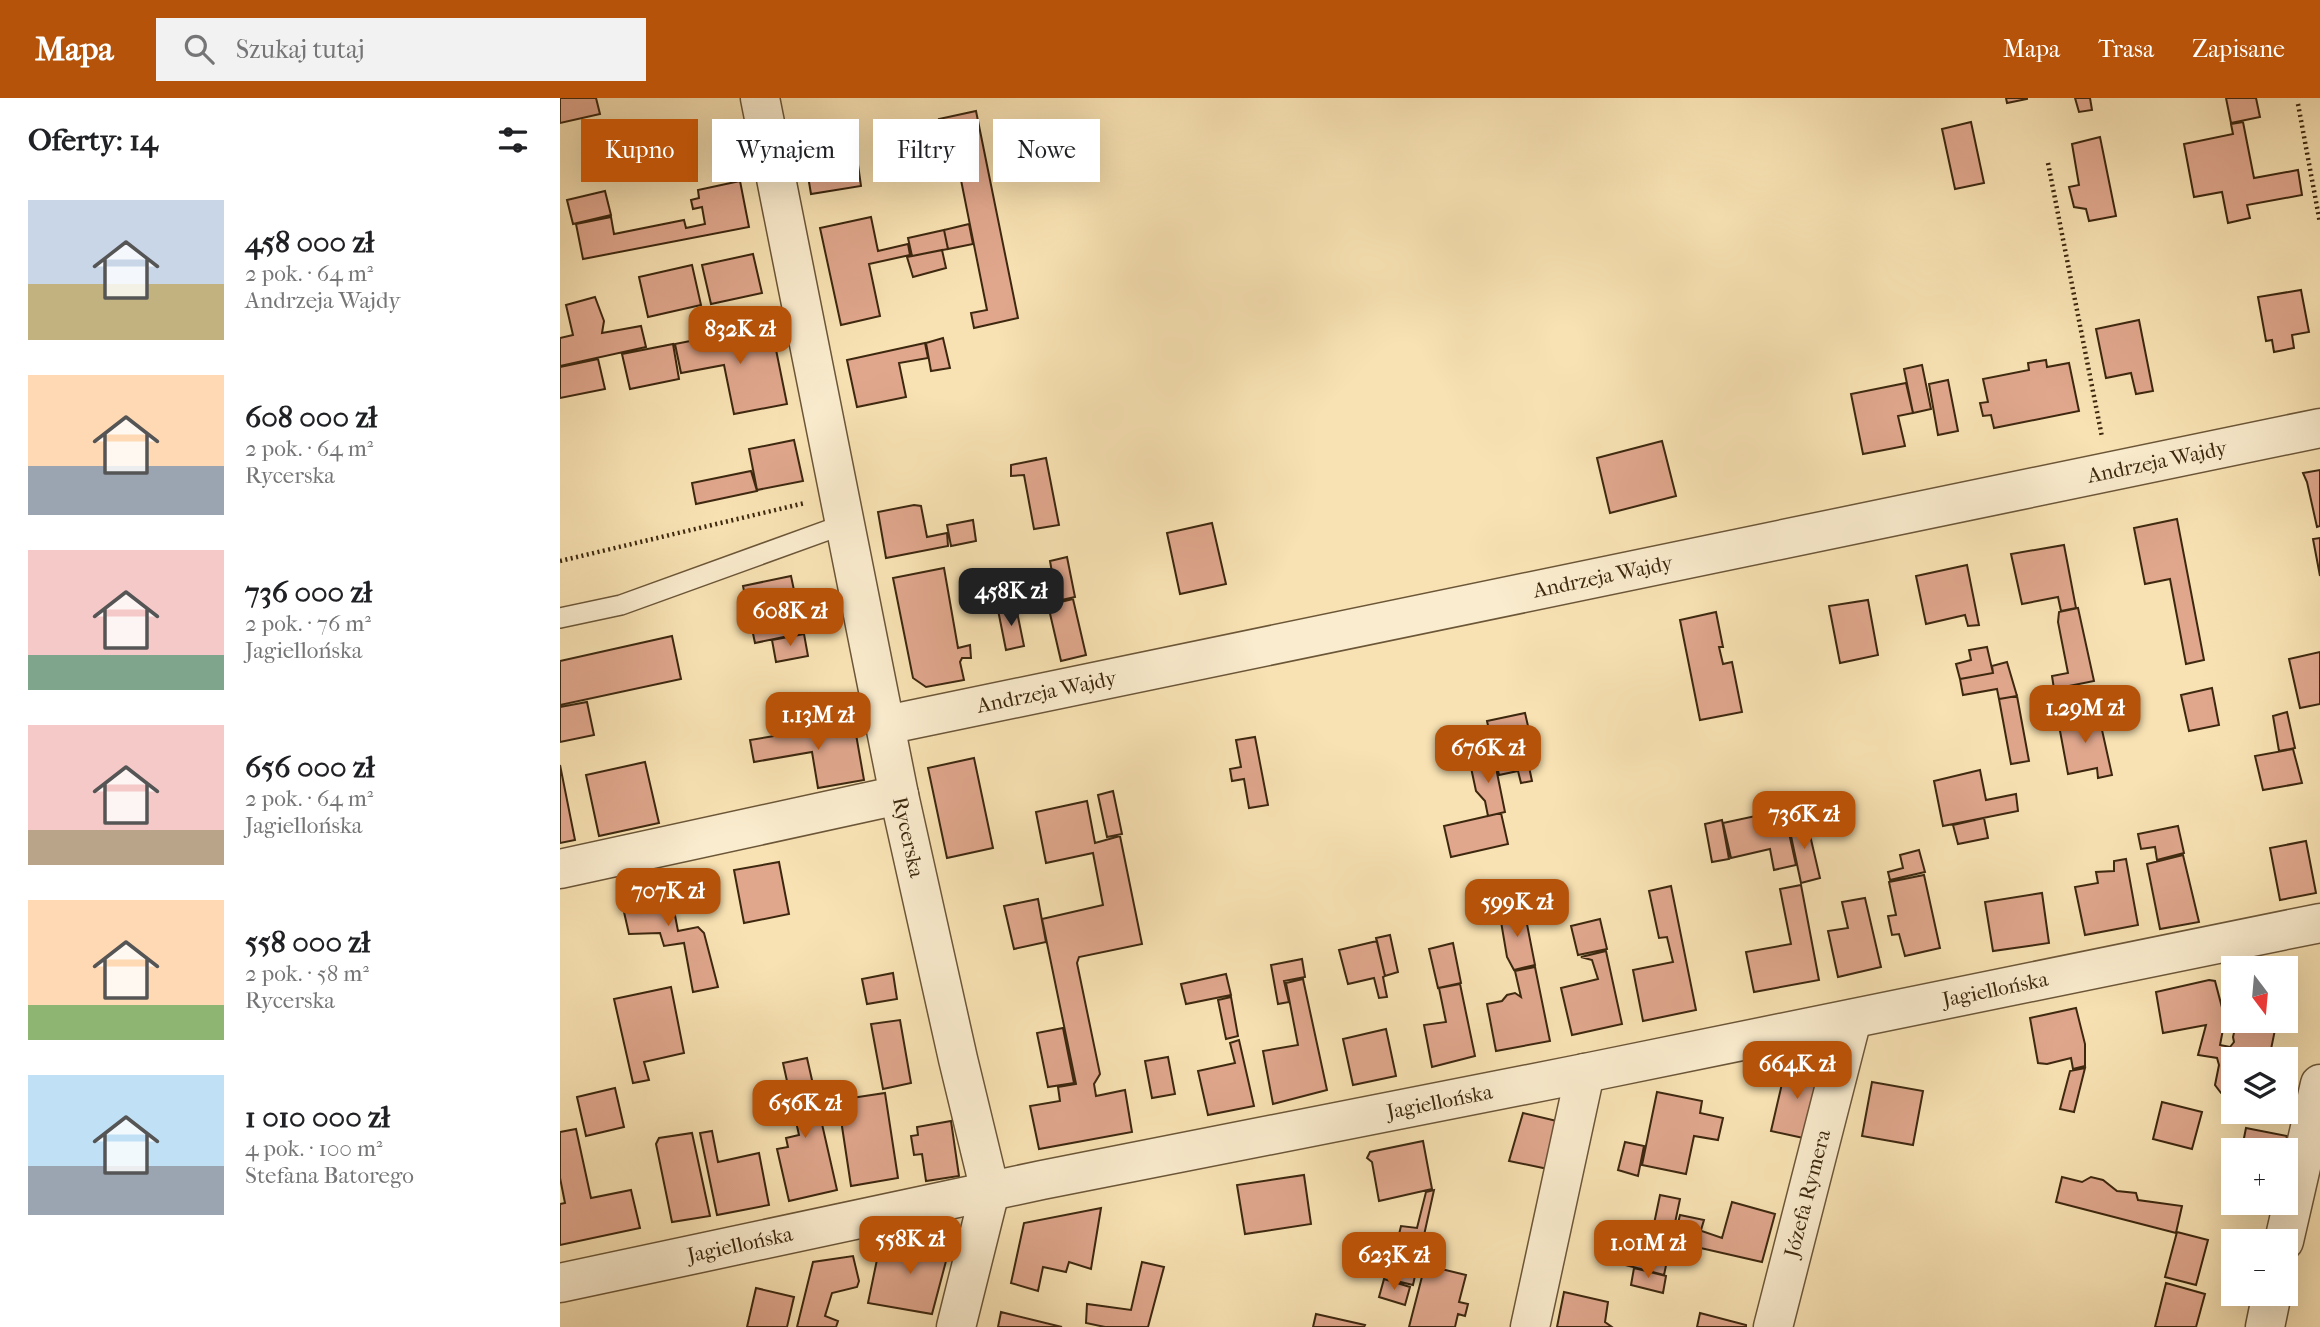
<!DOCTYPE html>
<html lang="pl">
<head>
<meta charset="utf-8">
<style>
  :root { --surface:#fff; --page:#f2f2f2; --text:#202124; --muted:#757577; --accent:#b45309 }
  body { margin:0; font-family:"IM FELL French Canon",serif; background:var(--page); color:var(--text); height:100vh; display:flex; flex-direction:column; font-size:26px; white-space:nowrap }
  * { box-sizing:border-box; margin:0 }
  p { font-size:23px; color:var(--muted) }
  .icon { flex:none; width:38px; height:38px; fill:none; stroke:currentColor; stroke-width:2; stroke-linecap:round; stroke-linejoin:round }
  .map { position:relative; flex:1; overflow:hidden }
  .side { display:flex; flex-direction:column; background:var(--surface); width:560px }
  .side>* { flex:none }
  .top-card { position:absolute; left:21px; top:21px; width:665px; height:63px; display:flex; gap:14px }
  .needle { width:46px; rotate:164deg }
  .fabs { position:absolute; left:1661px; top:858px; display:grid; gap:14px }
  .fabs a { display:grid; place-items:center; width:77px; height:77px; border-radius:0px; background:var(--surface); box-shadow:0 7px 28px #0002; font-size:35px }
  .price { position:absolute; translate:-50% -60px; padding:0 16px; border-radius:14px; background:var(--accent); color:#fff; font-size:23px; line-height:46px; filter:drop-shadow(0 2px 4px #0008) }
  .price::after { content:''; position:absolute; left:50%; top:42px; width:21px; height:16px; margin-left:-10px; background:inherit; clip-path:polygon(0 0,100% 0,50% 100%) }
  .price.selected { background:#222; color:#fff }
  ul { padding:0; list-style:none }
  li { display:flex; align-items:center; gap:21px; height:175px; padding:0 28px }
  li span { display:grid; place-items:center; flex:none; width:196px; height:140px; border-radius:0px; color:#555 }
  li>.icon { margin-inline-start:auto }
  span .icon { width:84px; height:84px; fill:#fffc; stroke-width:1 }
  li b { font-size:30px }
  h2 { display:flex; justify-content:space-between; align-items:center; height:84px; padding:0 28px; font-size:30px }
  .pill { padding:0 24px; border-radius:0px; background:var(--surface); box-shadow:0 7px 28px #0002; font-size:24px; line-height:63px }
  .pill.selected { background:var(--accent); color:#fff }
  header { display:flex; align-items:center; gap:42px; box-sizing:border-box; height:98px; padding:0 35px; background:var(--accent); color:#fff }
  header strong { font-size:33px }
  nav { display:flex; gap:38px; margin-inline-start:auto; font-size:24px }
  .search { width:490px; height:63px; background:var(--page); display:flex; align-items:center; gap:18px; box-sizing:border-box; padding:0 24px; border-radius:0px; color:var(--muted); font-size:26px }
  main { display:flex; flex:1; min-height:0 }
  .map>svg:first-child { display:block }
  .building { fill:#e0a78d; stroke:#3d280f; stroke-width:2 }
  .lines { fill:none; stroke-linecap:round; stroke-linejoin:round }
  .lane-casing { stroke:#6c5638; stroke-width:22 }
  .street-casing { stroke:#6c5638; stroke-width:41 }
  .path { stroke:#3d280f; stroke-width:4.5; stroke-dasharray:2 3.5; stroke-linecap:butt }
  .lane { stroke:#faecce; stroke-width:19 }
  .street { stroke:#faecce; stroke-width:38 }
  .labels { text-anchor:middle; stroke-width:7; stroke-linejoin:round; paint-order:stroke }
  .street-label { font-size:21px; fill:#3d280f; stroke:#faecce }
</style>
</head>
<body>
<header>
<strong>Mapa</strong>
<div class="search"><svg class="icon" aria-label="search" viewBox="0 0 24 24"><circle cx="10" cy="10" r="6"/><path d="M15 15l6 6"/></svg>Szukaj tutaj</div>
<nav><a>Mapa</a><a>Trasa</a><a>Zapisane</a></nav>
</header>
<main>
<section class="side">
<h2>Oferty: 14<svg class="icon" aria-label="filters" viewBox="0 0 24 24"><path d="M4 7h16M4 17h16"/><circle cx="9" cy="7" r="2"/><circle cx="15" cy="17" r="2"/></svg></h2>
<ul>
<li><span style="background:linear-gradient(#c9d6e8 60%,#c2b280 0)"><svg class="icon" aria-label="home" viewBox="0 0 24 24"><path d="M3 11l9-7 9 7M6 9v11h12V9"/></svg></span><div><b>458 000 zł</b><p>2 pok. · 64 m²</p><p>Andrzeja Wajdy</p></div></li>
<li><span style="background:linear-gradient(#ffd9b3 65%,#9aa5b1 0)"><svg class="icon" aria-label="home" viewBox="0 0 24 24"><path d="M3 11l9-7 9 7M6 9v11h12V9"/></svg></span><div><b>608 000 zł</b><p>2 pok. · 64 m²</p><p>Rycerska</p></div></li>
<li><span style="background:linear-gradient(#f6c9c9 75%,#7fa58c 0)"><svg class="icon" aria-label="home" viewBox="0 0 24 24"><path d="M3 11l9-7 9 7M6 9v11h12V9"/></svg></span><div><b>736 000 zł</b><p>2 pok. · 76 m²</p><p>Jagiellońska</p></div></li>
<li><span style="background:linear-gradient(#f6c9c9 75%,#b9a48a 0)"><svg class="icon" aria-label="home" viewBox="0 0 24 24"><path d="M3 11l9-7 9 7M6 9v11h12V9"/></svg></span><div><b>656 000 zł</b><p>2 pok. · 64 m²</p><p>Jagiellońska</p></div></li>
<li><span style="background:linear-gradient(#ffd9b3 75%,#8fb573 0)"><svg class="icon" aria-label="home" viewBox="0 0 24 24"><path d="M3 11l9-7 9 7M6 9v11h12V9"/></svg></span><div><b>558 000 zł</b><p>2 pok. · 58 m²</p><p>Rycerska</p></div></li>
<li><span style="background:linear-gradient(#bfe0f5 65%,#9aa5b1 0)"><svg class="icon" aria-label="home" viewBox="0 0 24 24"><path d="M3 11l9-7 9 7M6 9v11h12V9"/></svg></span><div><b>1 010 000 zł</b><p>4 pok. · 100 m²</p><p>Stefana Batorego</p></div></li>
</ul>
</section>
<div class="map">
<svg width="1760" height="1229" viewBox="0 0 1760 1229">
  <rect width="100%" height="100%" fill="#f8e2b3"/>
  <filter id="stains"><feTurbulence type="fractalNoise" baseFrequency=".00286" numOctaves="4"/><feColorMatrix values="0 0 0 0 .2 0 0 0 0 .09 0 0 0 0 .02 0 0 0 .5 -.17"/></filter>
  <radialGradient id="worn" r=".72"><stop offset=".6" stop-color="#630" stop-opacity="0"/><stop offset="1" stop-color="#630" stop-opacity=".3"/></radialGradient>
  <path class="building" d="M0,0h36l4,16 -40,9z
    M1446,0h21v1l-20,4z
    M1515,0h15l2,12 -13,2z
    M1666,0h30l4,19 -29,6z
    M416,13l42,207 -44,10 -3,-15 16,-3 -29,-145 -9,3 -10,-49z
    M1411,24l13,61 -29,6 -13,-60z
    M1683,24l11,56 44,-8 4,25 -55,10 3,13 -22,5 -6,-31 -28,5 -10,-53 49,-10 -2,-10z
    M294,38l7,50 -50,8 -7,-42 22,-4 -1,-8z
    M1540,39l16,79 -27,5 -3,-12 -12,-2 -5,-20 10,-2 -7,-41z
    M180,83l9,46 -166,32 -7,-35 35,-7 3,17 70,-14 2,8 19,-4 -3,-17 -9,2 -2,-9 8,-2 -1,-8z
    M45,93l6,24 -38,9 -6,-24z
    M311,119l7,34 30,-7 2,11 -41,9 11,52 -39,9 -21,-97z
    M409,126l4,20 -25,5 -4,-19z
    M384,132l4,19 -36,7 -4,-18z
    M382,152l4,18 -33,9 -6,-20z
    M193,156l9,39 -51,11 -9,-39z
    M132,167l9,40 -53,12 -9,-40z
    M1741,192l8,42 -17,3 2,13 -20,4 -2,-12 -6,1 -8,-44z
    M35,199l9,24 -2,12 39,-7 5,21 -86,19v-28l13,-3 -7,-30z
    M1579,222l14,71 -17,3 -5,-21 -25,5 -10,-49z
    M211,227l16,79 -53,10 -10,-49 -43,8 -6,-29z
    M383,240l7,30 -19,3 -5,-28z
    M365,245l3,15 -29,5 7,34 -49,10 -10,-47z
    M113,246l6,35 -49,10 -8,-35z
    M38,261l7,30 -45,9v-31z
    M1486,262l1,7 22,-4 10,48 -85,17 -3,-13 -8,1 -3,-13 8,-1 -5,-23 46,-9 -1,-7z
    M1362,267l9,44 -18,4 -9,-44z
    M1388,282l10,51 -20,4 -9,-51z
    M1346,285l7,30 -15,3 7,30 -42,8 -12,-60z
    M234,342l9,41 -46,9 -8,-41z
    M1102,343l14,55 -66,17 -13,-55z
    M486,360l13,67 -25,4 -10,-54 -13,1v-11z
    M1760,372v56l-3,1 -10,-45 -4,-9z
    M191,373l6,20 -61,13 -4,-21z
    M354,407l7,1 6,31 20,-4 1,13 -62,12 -8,-46z
    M1617,421l27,141 -18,4 -16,-85 -25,5 -11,-56z
    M413,422l3,21 -25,5 -4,-21z
    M652,425l14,61 -46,10 -13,-61z
    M1760,440v38l-7,-37z
    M1504,447l12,63 -15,3 -3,-14 -36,7 -11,-50z
    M507,459l8,40 -18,4 -7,-40z
    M1407,467l12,60 -11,1 -3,-11 -39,9 -10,-48z
    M384,470l14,80 12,-3 1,13h-9l-2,4 4,18 -38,7 -13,-9 -20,-100z
    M449,476l7,33 -18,3 -5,-32z
    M231,478l12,57 -48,10 -12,-57z
    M513,501l13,56 -25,6 -13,-56z
    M1308,502l10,55 -38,8 -11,-57z
    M456,509l8,39 -18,4 -8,-40z
    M1518,510l16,73 -40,8 -2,-13 16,-3 -10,-51 1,-10z
    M1156,514l7,35h-4l4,17 9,-2 10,50 -42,8 -20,-100z
    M244,536l4,22 -32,6 -4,-22z
    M112,538l9,43 -121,26v-44z
    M1427,549l6,26 -33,6 -4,-15 15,-4 -2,-10z
    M1760,554v52l-20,4 -11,-49z
    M1447,564l10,34 -18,3 -2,-10 -34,6 -3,-16 33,-6 -1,-7z
    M1652,590l7,37 -30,6 -8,-36z
    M1457,598l12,65 -18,3 -12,-65z
    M27,604l7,33 -34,7v-35z
    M1538,614l14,63 -14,3 -1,-10 -29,6 -10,-54z
    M1727,614l8,36 -16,3 -6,-35z
    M965,615l12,52 -8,2 3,14 -11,2 -3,-12 -19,4 -12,-54z
    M294,625l10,57 -46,8 -6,-36 -58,10 -4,-22z
    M695,639l13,68 -19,3 -5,-29 -12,2 -2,-12 11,-2 -5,-27z
    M1733,651l9,34 -39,7 -8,-34z
    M414,660l19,90 -46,10 -19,-90z
    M934,660l11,54 -17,4 -3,-15 -9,-10 -6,-28z
    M85,664l14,61 -60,13 -13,-61z
    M0,667l15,75 -15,3z
    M1420,672l6,30 30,-6 2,17 -75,15 -9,-45z
    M553,693l9,43 -15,3 -9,-42z
    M527,703l8,42 25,-7 22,108 -63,13 -2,6 23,111 -6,10 2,12 29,-6 7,42 -93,17 -9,-43 30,-5 -2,-14 18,-3 -34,-165 61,-14 -10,-52 -47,10 -10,-51z
    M1224,712l12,55 -22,5 -4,-21 -39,9 -8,-35z
    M941,715l7,31 -57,13 -7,-31z
    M1246,720l14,60 -19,5 -13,-61z
    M1424,720l4,20 -30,6 -5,-19z
    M1162,722l7,39 -17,3 -7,-38z
    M1618,728l6,27 -27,7 -2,-13 -14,2 -3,-15z
    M1746,743l10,52 -36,7 -10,-52z
    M1359,752l6,22 -35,8 -2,-8 15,-4 -3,-13z
    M1623,757l16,67 -39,7 -13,-65z
    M1566,761l12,66 -53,10 -10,-48 23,-4 -2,-11 18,-1v-10z
    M219,764l10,52 -45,9 -10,-53z
    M1364,777l16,73 -35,8 -6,-22 -7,1 -4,-19 8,-1 -7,-33z
    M108,781l10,52 20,-4 6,6 14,54 -25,5 -9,-49 -20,3 -4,-13 -31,1 -10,-44z
    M1241,787l18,95 -65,12 -8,-40 45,-8 -11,-55z
    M1111,788l25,124 -53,11 -10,-51 40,-8 -6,-25 -8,1 -10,-47z
    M1482,795l7,50 -56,8 -8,-49z
    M1305,800l16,69 -43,10 -10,-46 20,-3 -6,-26z
    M478,801l8,43 -32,7 -10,-43z
    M954,809l3,8 8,-1 10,51 -21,5 -7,-13 -8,-47z
    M1040,821l7,30 -29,6 -7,-29z
    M830,837l8,37 -13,4 -9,-38z
    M817,843l8,35 -2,1 4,20 -8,1 -5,-20 -26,6 -9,-34z
    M893,845l8,40 -23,5 -9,-39z
    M1046,853l16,73 -50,11 -11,-47 37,-9 -6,-19 -11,-3z
    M742,861l3,18 -21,4 5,21 -11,2 -7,-39z
    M975,869l15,74 -54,10 -9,-47 15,-3 5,-6 8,-2 6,4 -6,-26z
    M333,875l4,26 -30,5 -5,-25z
    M666,876l5,21 -45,9 -5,-20z
    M743,881l24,111 -54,14 -10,-53 35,-6 -12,-62z
    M1649,882l6,1 10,38 -5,26 10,2 4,-5 -1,-5 4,-17h40l-8,39h-36v38l-12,-4 -6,-8 4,-20 -2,-7 -19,-3 8,-30 -43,8 -7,-41z
    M900,886l15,72 -43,11 -8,-42 22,-3 -7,-34z
    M111,889l13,66 -40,9 5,18 -16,3 -19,-84z
    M671,899l7,39 -12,3 -8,-39z
    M1516,910l9,36v22l-12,3 -2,-11 -24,6 -9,-1 -8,-45z
    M340,922l11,63 -28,6 -12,-65z
    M503,930l11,55 -26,4 -11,-54z
    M826,931l10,47 -43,9 -10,-46z
    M679,942l15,66 -46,9 -10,-44 37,-8 -5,-20z
    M608,959l7,37 -23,4 -7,-37z
    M247,960l30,132 -48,11 -12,-52 11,-2 -2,-9 13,-3 -16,-72z
    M1227,964l36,11 -15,66 -37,-8z
    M1525,970l-11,44 -14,-3 10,-38z
    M1312,984l51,9 -10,54 -51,-9z
    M55,990l9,39 -38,9 -9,-39z
    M1097,994l45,9 -2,12 23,5 -5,22 -24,-4 -8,38 -44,-9z
    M325,995l13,85 -47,8 -13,-86z
    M1602,1004l40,10 -10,37 -39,-10z
    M963,1015l38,9 -13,47 -39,-8z
    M391,1023l8,55 -33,5 -4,-27 -8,1 -3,-19 7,-1 -1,-8z
    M1686,1030l41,8 -3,14h-51v13l-6,-1 2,-16 13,2z
    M16,1031l15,69 40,-8 9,38 -80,17v-41l5,-1 -5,-25v-46z
    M152,1033l6,31 41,-9 10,52 -52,10 -17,-82z
    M132,1035l18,83 -38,6 -16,-78 3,-6z
    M863,1043l9,48 -53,12 -7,-39 -5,-4 3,-6z
    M1065,1044l19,4 -6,30 -20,-6z
    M744,1077l7,49 -66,10 -8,-49z
    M1502,1079l20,5 9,-5 12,3 14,11 19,2 2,7 44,6 -6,27 -120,-31z
    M874,1092l-21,95 -25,-6 13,-53 16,2 9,-36z
    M1100,1097l20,4 -16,76 -54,-14 5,-17 26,6 8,-2z
    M1172,1104l43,12 -13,48 -66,-15 3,-17 23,8z
    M1685,1104h28l-2,7z
    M541,1110l-10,61 -22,-7 -3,10 -23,-5 -5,24 -27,-8 13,-60z
    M1120,1117l24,5 -3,10 -4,-1 -3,19 -21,-5z
    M1617,1134l31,8 -12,45 -31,-8z
    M385,1141l5,7 -18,68 -64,-11 11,-53z
    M293,1158l6,25 -2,6 -25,6 -7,23 13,5 -2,6h-39l16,-65z
    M582,1164l22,5 -16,60h-43l-19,-4 1,-19 44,6z
    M865,1167l41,10 -7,27 9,2 -3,12 -7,-2 -3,13h-46z
    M1074,1170l32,8 -3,17 -32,-8z
    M824,1181l26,8 -5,18 -26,-8z
    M1606,1185l39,11 -9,33h-41z
    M196,1190l38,9 -7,30h-40z
    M1004,1194l44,10 -3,20 7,5h-55z
    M441,1214l61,15h-64z
    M1140,1215l46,12v2h-49z
    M756,1216l49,11 -1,2h-51z"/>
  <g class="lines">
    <g class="lane-casing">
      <path id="lane" d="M0,520l61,-13 224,-81"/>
    </g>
    <g class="street-casing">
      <g id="street">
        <path id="s1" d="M200,0l139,697 59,264 32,132 -34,136"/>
        <path id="s2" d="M326,627l1434,-297"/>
        <path d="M0,771l339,-74"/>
        <path d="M1724,1143l36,-157"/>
        <path id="s3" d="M0,1185l482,-103 543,-107 735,-150"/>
        <path d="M970,1229l55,-254"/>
        <path id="s4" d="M1213,1229l79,-308"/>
        <path d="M1705,1229l7,-34"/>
      </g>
    </g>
    <path class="path" d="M1738,6l22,119
      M1488,65l54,274
      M0,463l245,-58"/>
    <use href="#lane" class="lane"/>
    <use href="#street" class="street"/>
  </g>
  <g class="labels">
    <g class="street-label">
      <text dy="7" stroke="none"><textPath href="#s2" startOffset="1298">Andrzeja Wajdy</textPath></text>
      <text dy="7" stroke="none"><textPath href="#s2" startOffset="732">Andrzeja Wajdy</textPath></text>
      <text dy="7" stroke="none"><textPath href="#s2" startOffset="164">Andrzeja Wajdy</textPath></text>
      <text dy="7" stroke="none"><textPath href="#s1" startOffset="754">Rycerska</textPath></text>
      <text dy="7" stroke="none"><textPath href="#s3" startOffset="1465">Jagiellońska</textPath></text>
      <text dy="7" stroke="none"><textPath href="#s3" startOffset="898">Jagiellońska</textPath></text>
      <text dy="7" stroke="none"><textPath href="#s4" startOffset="138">Józefa Rymera</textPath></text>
      <text dy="7" stroke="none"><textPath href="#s3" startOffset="184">Jagiellońska</textPath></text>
    </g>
  </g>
  <rect width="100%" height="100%" filter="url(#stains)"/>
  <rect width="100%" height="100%" fill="url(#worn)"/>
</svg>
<div class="fabs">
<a><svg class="needle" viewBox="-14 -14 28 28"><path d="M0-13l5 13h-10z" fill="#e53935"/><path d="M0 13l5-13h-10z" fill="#757577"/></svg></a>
<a><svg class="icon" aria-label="layers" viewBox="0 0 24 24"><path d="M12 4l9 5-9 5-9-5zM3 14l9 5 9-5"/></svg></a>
<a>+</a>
<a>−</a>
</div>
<b class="price" style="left:180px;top:268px">832K zł</b>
<b class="price selected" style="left:451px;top:530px">458K zł</b>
<b class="price" style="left:230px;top:550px">608K zł</b>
<b class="price" style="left:1525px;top:647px">1.29M zł</b>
<b class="price" style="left:258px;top:654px">1.13M zł</b>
<b class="price" style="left:928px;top:687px">676K zł</b>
<b class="price" style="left:1244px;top:753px">736K zł</b>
<b class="price" style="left:108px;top:830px">707K zł</b>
<b class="price" style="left:957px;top:841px">599K zł</b>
<b class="price" style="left:1237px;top:1003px">664K zł</b>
<b class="price" style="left:245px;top:1042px">656K zł</b>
<b class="price" style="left:350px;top:1178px">558K zł</b>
<b class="price" style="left:1088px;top:1182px">1.01M zł</b>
<b class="price" style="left:834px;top:1194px">623K zł</b>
<div class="top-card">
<a class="pill selected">Kupno</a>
<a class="pill">Wynajem</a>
<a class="pill">Filtry</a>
<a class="pill">Nowe</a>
</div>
</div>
</main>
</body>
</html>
